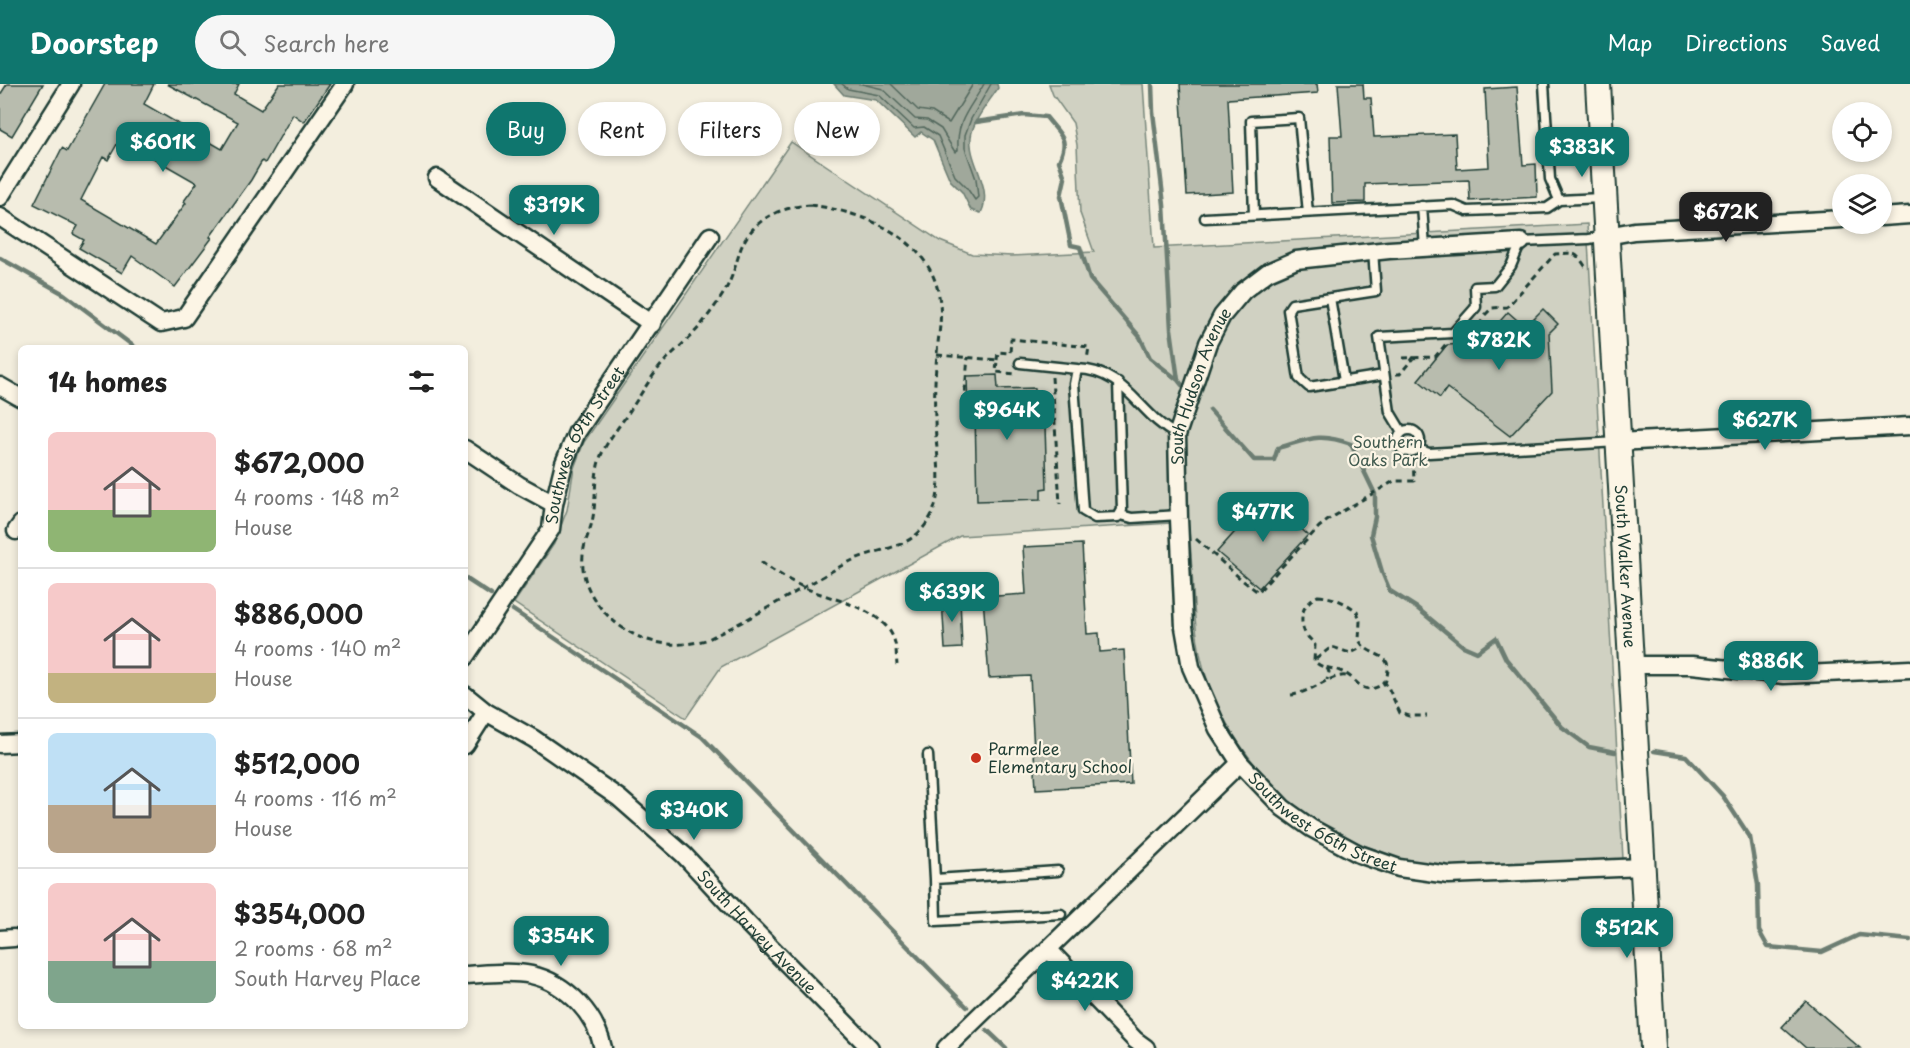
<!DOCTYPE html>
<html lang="en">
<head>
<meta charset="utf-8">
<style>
  :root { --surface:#fff; --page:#f6f6f6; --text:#222; --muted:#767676; --line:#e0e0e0; --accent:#0f766e }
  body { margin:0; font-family:"Playpen Sans",sans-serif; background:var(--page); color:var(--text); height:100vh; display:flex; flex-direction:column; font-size:22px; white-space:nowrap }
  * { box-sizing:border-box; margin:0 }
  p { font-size:20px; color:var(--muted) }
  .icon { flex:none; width:33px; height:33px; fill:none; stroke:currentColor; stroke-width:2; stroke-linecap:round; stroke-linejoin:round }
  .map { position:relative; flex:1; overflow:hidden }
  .side { position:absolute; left:18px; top:261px; width:450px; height:684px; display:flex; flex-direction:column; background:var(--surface); border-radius:9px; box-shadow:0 3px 9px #0003 }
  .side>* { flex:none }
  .banner { position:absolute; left:486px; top:18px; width:570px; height:54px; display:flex; gap:12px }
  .buttons { position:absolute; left:1832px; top:18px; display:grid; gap:12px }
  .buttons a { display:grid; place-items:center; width:60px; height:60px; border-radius:50%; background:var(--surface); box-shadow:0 3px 9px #0003; font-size:30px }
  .price { position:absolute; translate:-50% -51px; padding:0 14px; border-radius:12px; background:var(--accent); color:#fff; font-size:20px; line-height:39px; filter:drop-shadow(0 2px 3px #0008) }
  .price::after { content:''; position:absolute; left:50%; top:36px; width:18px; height:14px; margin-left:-9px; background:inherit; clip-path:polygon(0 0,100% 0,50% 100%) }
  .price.active { background:#222; color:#fff }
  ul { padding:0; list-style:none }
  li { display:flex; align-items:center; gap:18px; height:150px; padding:0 30px }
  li+li { border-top:2px solid var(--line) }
  li span { display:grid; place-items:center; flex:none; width:168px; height:120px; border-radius:9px; color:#555 }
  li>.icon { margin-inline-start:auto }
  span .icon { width:72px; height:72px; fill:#fffc; stroke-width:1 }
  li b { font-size:26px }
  h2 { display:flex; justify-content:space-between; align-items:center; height:72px; padding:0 30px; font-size:26px }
  .pill { padding:0 21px; border-radius:27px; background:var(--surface); box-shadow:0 3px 9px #0003; font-size:21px; line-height:54px }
  .pill.active { background:var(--accent); color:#fff }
  header { display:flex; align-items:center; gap:36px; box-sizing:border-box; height:84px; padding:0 30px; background:var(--accent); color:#fff }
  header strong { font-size:28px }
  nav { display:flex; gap:33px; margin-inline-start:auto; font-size:21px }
  .search { width:420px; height:54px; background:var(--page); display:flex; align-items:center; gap:15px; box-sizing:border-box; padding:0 21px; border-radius:33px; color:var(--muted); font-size:22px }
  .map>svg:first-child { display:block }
  .green { fill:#d0d1c2; stroke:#78877b; stroke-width:1.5 }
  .water { fill:#a0a89b; stroke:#6c7d72; stroke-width:1.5 }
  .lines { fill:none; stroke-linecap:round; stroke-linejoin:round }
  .shore { stroke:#53685d; stroke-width:1.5 }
  .stream { stroke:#6c7d72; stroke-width:4.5 }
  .building { fill:#b8bcae; stroke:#1f3d34; stroke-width:1.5; fill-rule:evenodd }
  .lane-casing { stroke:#1f3d34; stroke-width:13 }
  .street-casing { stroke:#1f3d34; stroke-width:21 }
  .secondary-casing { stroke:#1f3d34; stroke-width:28 }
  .path { stroke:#1f3d34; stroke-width:3; stroke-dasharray:6 4.5; stroke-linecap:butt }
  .lane { stroke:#fcf5e5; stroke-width:8 }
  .street { stroke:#fcf5e5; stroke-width:16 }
  .secondary { stroke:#fcf5e5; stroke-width:24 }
  .poi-dot { fill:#c8321e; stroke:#fcf5e5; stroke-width:2 }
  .labels { text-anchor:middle; stroke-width:4.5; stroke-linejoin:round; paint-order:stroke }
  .street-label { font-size:16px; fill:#1f3d34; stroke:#fcf5e5 }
  .park-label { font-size:16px; fill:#425b50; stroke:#fcf5e5 }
  .poi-label { font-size:16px; fill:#1f3d34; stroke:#fcf5e5; text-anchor:start }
</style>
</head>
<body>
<header>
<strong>Doorstep</strong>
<div class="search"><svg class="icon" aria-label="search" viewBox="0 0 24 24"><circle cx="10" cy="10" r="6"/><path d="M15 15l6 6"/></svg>Search here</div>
<nav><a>Map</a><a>Directions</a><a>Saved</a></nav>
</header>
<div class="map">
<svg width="1910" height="964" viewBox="0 0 1910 964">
  <rect width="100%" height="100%" fill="#f3eede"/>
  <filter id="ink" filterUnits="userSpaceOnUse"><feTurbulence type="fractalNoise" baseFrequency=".0167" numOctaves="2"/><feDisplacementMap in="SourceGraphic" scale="12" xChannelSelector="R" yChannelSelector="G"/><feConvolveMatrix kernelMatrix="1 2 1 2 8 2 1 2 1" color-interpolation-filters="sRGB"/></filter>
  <g filter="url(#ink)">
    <path class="green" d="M1049,0h94l11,164 433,-24 36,635c-68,4 -145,15 -212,3 -12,-2 -23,-8 -34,-12 -25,-9 -52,-20 -73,-36 -48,-39 -89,-95 -103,-156 -10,-45 -7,-91 -13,-136l-228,14 -239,131 -35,51 -172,-115 40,-59 13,-34 7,-42 10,-26 207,-300 149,99 32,13 40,2 82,-4 -14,-39 -3,-68 -4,-22 -20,-28z"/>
    <path class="water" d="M834,0h163l1,4c-9,14 -25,32 -27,49 -3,25 23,51 10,76l-10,-3 -9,-18 -12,-12 -17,-40 -12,-8 -6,5 -39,-37 -32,-5z"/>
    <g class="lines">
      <path class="shore" d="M842,0l6,5 31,6 35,33 10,-1 14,9 17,40 12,12 8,12 3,-3 -2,-18 -11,-31v-13l6,-16 20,-35
        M862,0l21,5 32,30 12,1 14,9 14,23 3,-2c-2,-30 12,-41 26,-66
        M891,0l27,26 14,2 17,11 24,-39"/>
      <path class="stream" d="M1152,0l1,28 11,93 7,124 7,51
        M976,38l48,-7 22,2c14,18 24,21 13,44l6,17 -4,18 10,49 9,2 10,32 50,58 10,21 28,22 4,5
        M0,174l64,36 72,54
        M1210,326l44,50h20l4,-12c31,-9 41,-16 73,-4l24,50v23l-4,18 11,37 8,19 27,17 46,38 14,6 19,-14 10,21 56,68 27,20 26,5
        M465,494l26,17
        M513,526l189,127 265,270
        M1654,667l32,5 37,40 27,41 8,48 1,46 9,16 54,5 37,-17 51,5
        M987,946l19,18"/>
    </g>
    <path class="building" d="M7,0h36l-31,52 -12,-7v-34z
      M105,0h49l-10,20 78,45 16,-27 -71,-38h72l-5,10 27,16 18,-26h51l-26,38 -11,-8 -28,49 -3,-2 -11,19 -41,57 2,1 -37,49 -43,-31 -10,17 -43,-25 5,-8 -11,-6 5,-8 -44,-22 28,-56 5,3zM120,55l77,44 -13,18 2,2 -30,41 -75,-44 22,-43 5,3z
      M1180,0h137l1,9 -90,6 5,93 -46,3z
      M1338,0h25l1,14h7l3,39 81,-3 2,35 32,-2 -4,-78 32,-2 6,78 13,-1 1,33 -67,4 -1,-21 -104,4v18l-33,1 -2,-67h12z
      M1543,225l15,15 -9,9 3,58 -42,45 -63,-48 -7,10 -22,-18 29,-35 34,-2 27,-31 17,15z
      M997,291l1,14 37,-1 1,39h9l2,61 -6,1v10l-64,2 -2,-86h-7l-1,-39z
      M1266,413l42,38 -49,53 -42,-36z
      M1082,460l5,90 12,-1 1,19 24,-2 7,134 -95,5 -6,-113 -41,2 -6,-81 43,-3 -3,-47z
      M960,514l2,50 -17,1 -3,-50z
      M1806,917l54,47h-54l-24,-21z"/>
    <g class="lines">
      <g class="lane-casing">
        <path id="lane" d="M1544,0l6,95 9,21
          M1422,122l3,42
          M1254,131l-3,-94 48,-3 9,95
          M1205,134l248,-13 14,6 80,-3 12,-8 42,-2
          M1373,167l3,40 -84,13 -4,6 11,68 10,9 75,-12
          M1330,214l14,83
          M1020,279l57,6
          M1118,298l4,128 -4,7 -23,1 -12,-7 -9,-127 3,-15c49,1 61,45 100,66
          M1398 357a11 11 0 1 1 22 0a11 11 0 1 1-22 0Z
          M1402,348l-12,-20 -11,-75 74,-4 23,-26 -1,-20 20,-1 16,-20 10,-24 68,-3 16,-3
          M1418,365l11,4 189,-11
          M1121,431l11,3 47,-3
          M928,671l7,124
          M1058,787l-123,8 1,42 125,-7"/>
      </g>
      <g class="street-casing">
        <g id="street">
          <path d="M437,94l215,146"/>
          <path d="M0,113l71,-113"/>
          <path d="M0,133l161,106 23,-5 161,-234"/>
          <path d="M1881,133l29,-2"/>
          <path d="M1607,152l27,-5 208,-12"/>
          <path d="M0,302l21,12"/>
          <path d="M1618,358l292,-16"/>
          <path d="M465,365l54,36 35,19"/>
          <path d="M16,447l5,-7"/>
          <path id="s1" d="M465,573l86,-128 3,-25 10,-41 13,-31 133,-196"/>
          <path d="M1631,581h61l92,10 126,-6"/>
          <path id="s2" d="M465,611l21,17 48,27 85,59 65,57 61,66 125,127"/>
          <path d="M0,660l21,-1"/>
          <path d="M465,661l21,-33"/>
          <path id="s3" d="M1240,679l-22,-34 -27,-62 -7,-40 -5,-108 -2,-84 31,-92 14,-27 21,-25 25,-19 28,-12 93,-10 132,-8"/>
          <path d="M0,855l14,-1"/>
          <path d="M1049,866l86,90 11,8"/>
          <path d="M465,891c47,-3 78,-9 114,28 12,13 20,27 24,45"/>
          <path id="s4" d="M946,964l294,-285 43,45 28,20 48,26 40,14 50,7 194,-8"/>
        </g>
      </g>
      <g class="secondary-casing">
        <g id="secondary">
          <path id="s5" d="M1598,0l55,964"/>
        </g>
      </g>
      <path class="path" d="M810,121c55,7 125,34 130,99 2,17 -2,33 -3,50 -2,21 -3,42 -2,64 0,35 13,76 -9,106 -15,22 -40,24 -63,32 -20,7 -38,20 -57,30 -33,19 -66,38 -100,54 -33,9 -63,4 -90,-17 -23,-19 -38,-44 -32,-75 2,-9 6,-18 8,-26 5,-21 1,-43 8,-64 6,-16 19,-31 29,-46 11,-16 21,-34 34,-49 13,-14 29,-26 41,-42 9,-12 19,-25 25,-38 5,-11 8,-23 12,-35 12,-29 39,-41 69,-43z
        M1485,231l7,-7 15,-1 48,-53c19,-1 20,-3 30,12l4,1
        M1480,237l12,9
        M937,271l60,5 -1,12 20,2
        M1403,274l32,-1 11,-13
        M997,276l1,-8 12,1 1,-14 78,8 -2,13
        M1396,290h4l14,-17
        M1052,293l8,127
        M962,339l6,-66
        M1196,455l46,41 16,12 61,-65 12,-9 63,-37h20l-1,-24
        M761,478c14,10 29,19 44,26 27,12 75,19 88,49 4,9 3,19 4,28
        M1318,512c16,1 26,6 39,15l3,10 -1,19c11,21 38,8 26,43 -26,16 -25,-5 -45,-12 -10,-4 -18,-2 -26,-10l1,-16c-3,-5 -7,-7 -10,-12 -7,-15 -2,-31 13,-37z
        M1316,575c22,-17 11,-12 35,-6l12,-6
        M1327,584l2,4 -2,8
        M1382,597l5,4 13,28 9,3h18
        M1291,611c20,-2 39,-21 55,-19"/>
      <use href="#lane" class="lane"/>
      <use href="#street" class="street"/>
      <use href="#secondary" class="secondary"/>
    </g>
  </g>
  <circle class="poi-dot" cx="976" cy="674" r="6"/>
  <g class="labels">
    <g class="street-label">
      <text dy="6" stroke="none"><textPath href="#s3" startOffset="394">South Hudson Avenue</textPath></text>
      <text dy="6" stroke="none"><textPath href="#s1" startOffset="246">Southwest 69th Street</textPath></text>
      <text dy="6" stroke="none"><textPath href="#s5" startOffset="483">South Walker Avenue</textPath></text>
      <text dy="6" stroke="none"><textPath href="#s4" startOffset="513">Southwest 66th Street</textPath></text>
      <text dy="6" stroke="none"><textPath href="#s2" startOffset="378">South Harvey Avenue</textPath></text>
    </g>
    <g class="park-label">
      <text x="1388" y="364">Southern<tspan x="1388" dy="18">Oaks Park</tspan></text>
    </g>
    <g class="poi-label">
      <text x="988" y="671">Parmelee<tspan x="988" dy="18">Elementary School</tspan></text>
    </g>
  </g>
</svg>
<div class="buttons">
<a><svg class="icon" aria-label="locate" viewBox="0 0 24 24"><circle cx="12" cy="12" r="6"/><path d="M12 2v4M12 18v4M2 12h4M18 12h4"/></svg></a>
<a><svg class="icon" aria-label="layers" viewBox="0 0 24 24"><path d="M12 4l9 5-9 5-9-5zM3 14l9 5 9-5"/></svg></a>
</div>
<b class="price" style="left:163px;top:89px">$601K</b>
<b class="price" style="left:1582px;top:94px">$383K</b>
<b class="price" style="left:554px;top:152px">$319K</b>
<b class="price active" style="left:1726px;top:159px">$672K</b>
<b class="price" style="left:1499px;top:287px">$782K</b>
<b class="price" style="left:1007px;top:357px">$964K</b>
<b class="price" style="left:1765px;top:367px">$627K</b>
<b class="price" style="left:1263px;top:459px">$477K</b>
<b class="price" style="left:952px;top:539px">$639K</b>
<b class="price" style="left:1771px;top:608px">$886K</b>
<b class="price" style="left:694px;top:757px">$340K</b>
<b class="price" style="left:1627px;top:875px">$512K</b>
<b class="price" style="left:561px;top:883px">$354K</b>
<b class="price" style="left:1085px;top:928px">$422K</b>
<div class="banner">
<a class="pill active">Buy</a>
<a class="pill">Rent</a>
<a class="pill">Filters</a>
<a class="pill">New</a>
</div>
<section class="side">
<h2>14 homes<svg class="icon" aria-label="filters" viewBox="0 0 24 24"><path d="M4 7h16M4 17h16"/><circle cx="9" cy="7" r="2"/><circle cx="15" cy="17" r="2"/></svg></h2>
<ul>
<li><span style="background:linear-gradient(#f6c9c9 65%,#8fb573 0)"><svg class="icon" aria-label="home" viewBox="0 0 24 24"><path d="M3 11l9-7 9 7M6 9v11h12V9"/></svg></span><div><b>$672,000</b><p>4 rooms · 148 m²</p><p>House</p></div></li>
<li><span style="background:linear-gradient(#f6c9c9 75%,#c2b280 0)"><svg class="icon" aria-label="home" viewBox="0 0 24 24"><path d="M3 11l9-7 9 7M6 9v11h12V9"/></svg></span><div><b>$886,000</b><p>4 rooms · 140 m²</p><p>House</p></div></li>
<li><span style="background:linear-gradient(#bfe0f5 60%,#b9a48a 0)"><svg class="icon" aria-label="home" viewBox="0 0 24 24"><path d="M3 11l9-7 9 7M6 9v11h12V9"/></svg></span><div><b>$512,000</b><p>4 rooms · 116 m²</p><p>House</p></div></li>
<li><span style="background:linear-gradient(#f6c9c9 65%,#7fa58c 0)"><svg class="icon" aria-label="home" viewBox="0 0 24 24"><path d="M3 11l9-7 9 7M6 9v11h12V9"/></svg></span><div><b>$354,000</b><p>2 rooms · 68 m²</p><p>South Harvey Place</p></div></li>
</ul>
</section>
</div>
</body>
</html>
